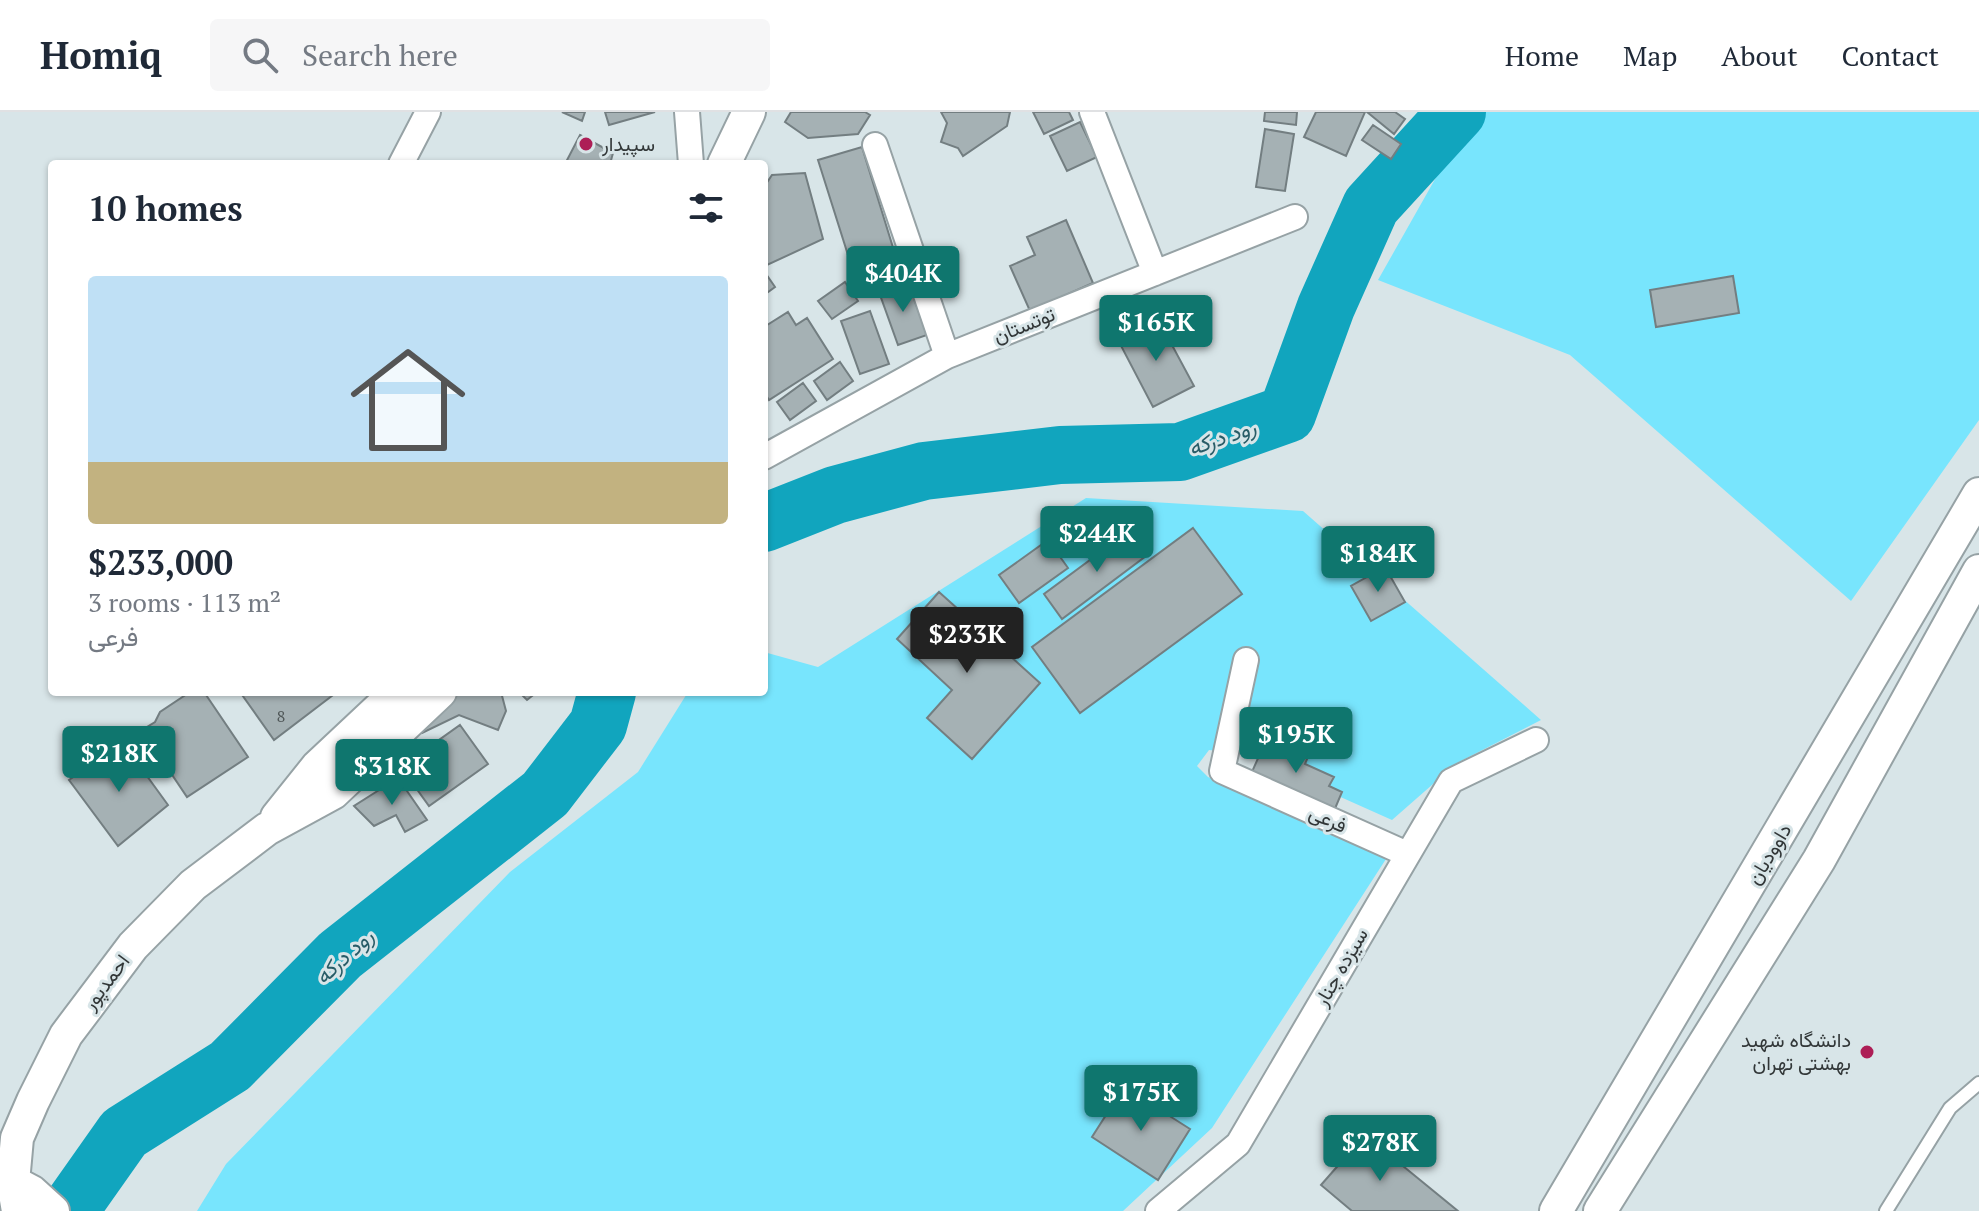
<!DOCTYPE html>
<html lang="en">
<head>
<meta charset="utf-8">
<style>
  :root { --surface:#fff; --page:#f6f6f7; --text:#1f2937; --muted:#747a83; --line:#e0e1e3; --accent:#0f766e }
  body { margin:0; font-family:"PT Serif",Vazirmatn,serif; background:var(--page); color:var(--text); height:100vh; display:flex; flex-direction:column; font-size:30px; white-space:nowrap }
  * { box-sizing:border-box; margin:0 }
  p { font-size:26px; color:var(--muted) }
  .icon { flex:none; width:44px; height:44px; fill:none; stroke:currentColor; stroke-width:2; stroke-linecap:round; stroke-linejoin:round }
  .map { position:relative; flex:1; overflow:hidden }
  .drawer { position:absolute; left:48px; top:48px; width:720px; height:536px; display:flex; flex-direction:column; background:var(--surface); border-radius:8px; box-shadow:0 2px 6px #0004 }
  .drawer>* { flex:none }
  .price { position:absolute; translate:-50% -68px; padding:0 18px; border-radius:8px; background:var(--accent); color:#fff; font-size:26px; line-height:52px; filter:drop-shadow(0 2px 4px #0008) }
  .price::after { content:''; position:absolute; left:50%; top:48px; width:24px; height:18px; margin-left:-12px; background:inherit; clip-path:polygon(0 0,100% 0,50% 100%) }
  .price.on { background:#222; color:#fff }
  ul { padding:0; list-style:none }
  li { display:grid; align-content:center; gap:16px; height:424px; padding:0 40px }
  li+li { border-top:2px solid var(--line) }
  li span { display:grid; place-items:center; height:248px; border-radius:8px; color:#555 }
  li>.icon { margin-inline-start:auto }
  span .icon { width:144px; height:144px; fill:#fffc; stroke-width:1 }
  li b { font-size:34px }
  h2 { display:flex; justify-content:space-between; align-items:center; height:96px; padding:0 40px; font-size:34px }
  header { display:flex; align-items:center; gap:48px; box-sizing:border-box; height:112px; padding:0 40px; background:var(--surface); border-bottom:2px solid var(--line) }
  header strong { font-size:38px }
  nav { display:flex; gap:44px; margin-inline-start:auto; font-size:28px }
  .search { width:560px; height:72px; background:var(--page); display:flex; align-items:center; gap:20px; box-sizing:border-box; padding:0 28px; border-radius:8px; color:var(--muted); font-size:30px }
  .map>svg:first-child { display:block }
  .green { fill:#78e5fd }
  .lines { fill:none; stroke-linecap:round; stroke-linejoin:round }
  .river { stroke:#11a5be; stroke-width:58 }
  .building { fill:#a5b1b4; stroke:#737e81; stroke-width:2 }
  .service-casing { stroke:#96a2a5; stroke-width:16 }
  .minor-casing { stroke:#96a2a5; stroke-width:28 }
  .tertiary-casing { stroke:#96a2a5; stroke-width:36 }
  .service { stroke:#fff; stroke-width:12 }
  .minor { stroke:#fff; stroke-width:24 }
  .tertiary { stroke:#fff; stroke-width:32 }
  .poi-dot { fill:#ad1e56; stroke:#d8e5e8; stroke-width:3 }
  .labels { text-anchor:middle; stroke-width:6; stroke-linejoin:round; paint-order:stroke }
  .number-label { font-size:16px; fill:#4f5657 }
  .poi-label { font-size:20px; fill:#323738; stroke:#d8e5e8; text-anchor:start }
  .street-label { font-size:20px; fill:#323738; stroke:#d8e5e8 }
  .water-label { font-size:22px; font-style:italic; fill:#285c67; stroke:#d8e5e8 }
</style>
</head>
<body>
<header>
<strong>Homiq</strong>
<div class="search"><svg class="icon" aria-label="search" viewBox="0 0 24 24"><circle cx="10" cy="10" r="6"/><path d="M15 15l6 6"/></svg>Search here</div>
<nav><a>Home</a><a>Map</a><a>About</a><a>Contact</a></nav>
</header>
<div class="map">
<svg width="1979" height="1099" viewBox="0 0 1979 1099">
  <rect width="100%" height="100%" fill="#d8e5e8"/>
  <path class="green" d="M1473,0h506v308l-128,181 -281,-246 -192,-75z
    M1086,386l217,13 238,209 -84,43 -65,57 -148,-66 -35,-4 -12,16 11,11 178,82 -174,269 -89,83h-926l29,-47 284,-292 128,-100 50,-80h76v-40l54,15z"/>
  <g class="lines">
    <path class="river" d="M764,411l71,-28 89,-24 136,-16 120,-3 107,-38 39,-107 45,-101 86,-94
      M69,1099l55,-78 106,-67 110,-111 205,-161 53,-69 9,-33"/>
  </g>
  <path class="building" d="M562,0h23l-3,9z
    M605,0h50l-46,13z
    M791,0h74l5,3 -12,19 -50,4 -23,-16z
    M941,0h69l-3,14 -44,30 -5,-8 -17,-6 6,-19z
    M1033,0h36l4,8 -29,14z
    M1265,0h32l-1,13 -32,-4z
    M1316,0h49l-19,44 -42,-19z
    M1367,0h28l10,7 -11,15z
    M1080,10l17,35 -30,14 -17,-35z
    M1373,13l28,19 -10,15 -29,-19z
    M1265,17l29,5 -9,57 -29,-4z
    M580,23l33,18 -3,11h-45z
    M862,35l41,133 -43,13 -42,-133z
    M805,61l18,66 -56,26 -3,-78 8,-12z
    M1066,108l27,63 -63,28 -20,-45 25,-11 -8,-18z
    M764,159l11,16 -11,8z
    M1733,164l6,37 -83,14 -6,-37z
    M845,170l13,19 -26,18 -14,-18z
    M908,170l19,53 -29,10 -19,-53z
    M870,199l19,53 -29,10 -19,-53z
    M788,200l8,13 11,-7 26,41 -64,41 -5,-8v-65z
    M1158,207l36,67 -41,21 -35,-67z
    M840,250l13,19 -26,19 -13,-19z
    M803,271l13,18 -26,19 -13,-18z
    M1193,416l49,66 -162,119 -48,-66z
    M1132,417l18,24 -88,66 -18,-25z
    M1048,428l20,28 -49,35 -20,-28z
    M1385,455l20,35 -34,19 -20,-35z
    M939,480l101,91 -68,76 -45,-41 25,-28 -55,-51z
    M190,580h14l44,65 -61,40 -45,-67 13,-8 5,-10z
    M240,580h97l-63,48z
    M451,580h50l5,19 -8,19 -39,-15 -37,18 -7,-8z
    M519,580h18l-10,8z
    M460,613l28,39 -59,42 -28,-39z
    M1285,629l25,11 -5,12 29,13 -5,9 13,6 -8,19 -83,-37 13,-29 16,7z
    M123,631l45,62 -50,41 -49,-66z
    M398,666l29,42 -22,12 -9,-17 -22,11 -20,-20z
    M1124,975l66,42 -32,51 -66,-43z
    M1365,1023l93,76h-106l-31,-26z"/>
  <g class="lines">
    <g class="service-casing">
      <path id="service" d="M1886,1099l64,-103 29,-25"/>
    </g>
    <g class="minor-casing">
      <path id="minor" d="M687,0l4,52
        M1092,0l63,161
        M875,33l72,211
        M401,52l27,-52
        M764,345l183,-101 348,-139
        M1246,548l-24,111 185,83
        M1158,1099l80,-67 213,-363 85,-41"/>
    </g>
    <g class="tertiary-casing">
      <path id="tertiary" d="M724,52l25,-52
        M277,705l40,-50 80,-75
        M13,1070l19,10 21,19
        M18,1099l-5,-29 4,-44 16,-37 33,-66 67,-89 60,-61 74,-56 66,-36 107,-101
        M1556,1099l423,-717
        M1600,1099l219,-351 160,-289"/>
    </g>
    <use href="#service" class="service"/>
    <use href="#minor" class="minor"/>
    <use href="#tertiary" class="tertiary"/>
  </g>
  <g class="poi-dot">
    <circle cx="586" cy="32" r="8"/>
    <circle cx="1867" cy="940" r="8"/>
  </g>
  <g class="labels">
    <g class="number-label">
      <text x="281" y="610">8</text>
    </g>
    <g class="poi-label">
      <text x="602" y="39">سپیدار</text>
      <text x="1851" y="935" text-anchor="end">دانشگاه شهید<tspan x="1851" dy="23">بهشتی تهران</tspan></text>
    </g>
    <g class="street-label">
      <text transform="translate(1024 213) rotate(-22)" y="7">توتستان</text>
      <text transform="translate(1328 707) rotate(24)" y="7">فرعی</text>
      <text transform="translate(1769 742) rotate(-59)" y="7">داوودیان</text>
      <text transform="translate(1341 855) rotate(-60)" y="7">سیزده چنار</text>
      <text transform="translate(106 870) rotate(-53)" y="7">احمدپور</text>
    </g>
    <g class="water-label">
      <text transform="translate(1222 325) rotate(-19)" y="8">رود درکه</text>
      <text transform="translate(344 844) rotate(-42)" y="8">رود درکه</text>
    </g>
  </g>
</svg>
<b class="price" style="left:903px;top:202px">$404K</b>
<b class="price" style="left:1156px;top:251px">$165K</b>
<b class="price" style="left:1097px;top:462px">$244K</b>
<b class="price" style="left:1378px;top:482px">$184K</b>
<b class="price on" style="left:967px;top:563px">$233K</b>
<b class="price" style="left:1296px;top:663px">$195K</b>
<b class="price" style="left:119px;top:682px">$218K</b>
<b class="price" style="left:392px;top:695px">$318K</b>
<b class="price" style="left:1141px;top:1021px">$175K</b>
<b class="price" style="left:1380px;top:1071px">$278K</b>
<section class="drawer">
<h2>10 homes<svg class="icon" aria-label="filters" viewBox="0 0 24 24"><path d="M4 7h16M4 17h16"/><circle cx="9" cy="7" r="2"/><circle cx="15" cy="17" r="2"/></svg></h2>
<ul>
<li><span style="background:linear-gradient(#bfe0f5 75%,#c2b280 0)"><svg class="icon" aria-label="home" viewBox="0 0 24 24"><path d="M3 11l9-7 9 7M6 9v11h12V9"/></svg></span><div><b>$233,000</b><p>3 rooms · 113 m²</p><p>فرعی</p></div></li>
</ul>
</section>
</div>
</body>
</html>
